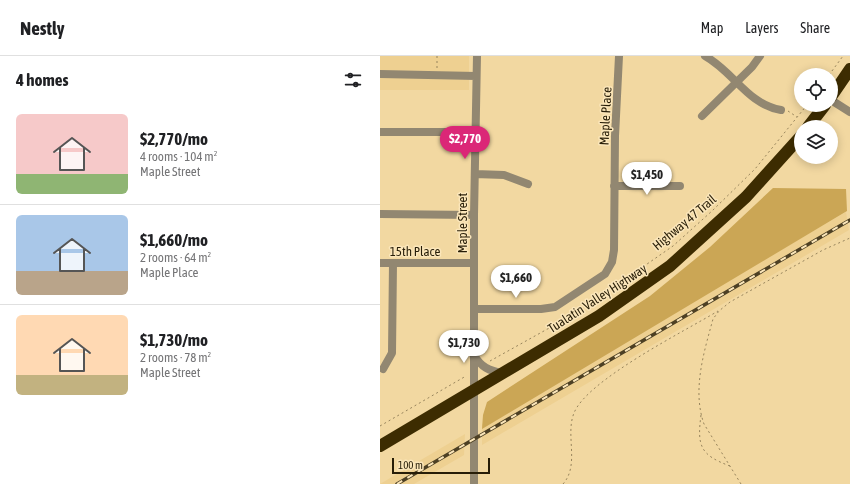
<!DOCTYPE html>
<html lang="en">
<head>
<meta charset="utf-8">
<style>
  :root { --surface:#fff; --page:#f6f6f6; --text:#202124; --muted:#757577; --line:#e0e0e0; --accent:#db2777 }
  body { margin:0; font-family:"Asap Condensed",sans-serif; background:var(--page); color:var(--text); height:100vh; display:flex; flex-direction:column; font-size:15px; white-space:nowrap }
  * { box-sizing:border-box; margin:0 }
  p { font-size:13px; color:var(--muted) }
  .icon { flex:none; width:22px; height:22px; fill:none; stroke:currentColor; stroke-width:2; stroke-linecap:round; stroke-linejoin:round }
  .map { position:relative; flex:1; overflow:hidden }
  .side { display:flex; flex-direction:column; background:var(--surface); width:380px }
  .side>* { flex:none }
  .controls { position:absolute; left:414px; top:12px; display:grid; gap:8px }
  .controls a { display:grid; place-items:center; width:44px; height:44px; border-radius:50%; background:var(--surface); box-shadow:0 2px 10px #0003; font-size:20px }
  .scale { position:absolute; left:12px; bottom:10px; width:98px; box-sizing:border-box; padding-left:4px; border:2px solid #271d07; border-top:0; font-size:11px; line-height:14px; white-space:nowrap; color:#271d07; -webkit-text-stroke:3px #fbe6ba; paint-order:stroke }
  .price { position:absolute; translate:-50% -34px; padding:0 9px; border-radius:14px; background:#fff; color:#222; font-size:13px; line-height:26px; filter:drop-shadow(0 1px 2px #0008) }
  .price::after { content:''; position:absolute; left:50%; top:24px; width:12px; height:9px; margin-left:-6px; background:inherit; clip-path:polygon(0 0,100% 0,50% 100%) }
  .price.active { background:var(--accent); color:#fff }
  ul { padding:0; list-style:none }
  li { display:flex; align-items:center; gap:12px; height:100px; padding:0 16px }
  li+li { border-top:1px solid var(--line) }
  li span { display:grid; place-items:center; flex:none; width:112px; height:80px; border-radius:6px; color:#555 }
  li>.icon { margin-inline-start:auto }
  span .icon { width:48px; height:48px; fill:#fffc; stroke-width:1 }
  li b { font-size:17px }
  h2 { display:flex; justify-content:space-between; align-items:center; height:48px; padding:0 16px; font-size:17px }
  header { display:flex; align-items:center; gap:24px; box-sizing:border-box; height:56px; padding:0 20px; background:var(--surface); border-bottom:1px solid var(--line) }
  header strong { font-size:19px }
  nav { display:flex; gap:22px; margin-inline-start:auto; font-size:14px }
  main { display:flex; flex:1; min-height:0 }
  .map>svg:first-child { display:block }
  .built { fill:#eed091 }
  .green { fill:#cba655 }
  .lines { fill:none; stroke-linecap:round; stroke-linejoin:round }
  .path { stroke:#97845c; stroke-width:1; stroke-dasharray:2 3; stroke-linecap:butt }
  .minor { stroke:#928771; stroke-width:8 }
  .highway { stroke:#3d2c01; stroke-width:12 }
  .rail-casing { stroke:#4d4024; stroke-width:3.5 }
  .rail { stroke:#fbe6ba; stroke-width:2; stroke-dasharray:6; stroke-linecap:butt }
  .labels { text-anchor:middle; stroke-width:3; stroke-linejoin:round; paint-order:stroke }
  .street-label { font-size:13px; fill:#271d07; stroke:#fbe6ba }
</style>
</head>
<body>
<header>
<strong>Nestly</strong>
<nav><a>Map</a><a>Layers</a><a>Share</a></nav>
</header>
<main>
<section class="side">
<h2>4 homes<svg class="icon" aria-label="filters" viewBox="0 0 24 24"><path d="M4 7h16M4 17h16"/><circle cx="9" cy="7" r="2"/><circle cx="15" cy="17" r="2"/></svg></h2>
<ul>
<li><span style="background:linear-gradient(#f6c9c9 75%,#8fb573 0)"><svg class="icon" aria-label="home" viewBox="0 0 24 24"><path d="M3 11l9-7 9 7M6 9v11h12V9"/></svg></span><div><b>$2,770/mo</b><p>4 rooms · 104 m²</p><p>Maple Street</p></div></li>
<li><span style="background:linear-gradient(#a9c7e8 70%,#b9a48a 0)"><svg class="icon" aria-label="home" viewBox="0 0 24 24"><path d="M3 11l9-7 9 7M6 9v11h12V9"/></svg></span><div><b>$1,660/mo</b><p>2 rooms · 64 m²</p><p>Maple Place</p></div></li>
<li><span style="background:linear-gradient(#ffd9b3 75%,#c2b280 0)"><svg class="icon" aria-label="home" viewBox="0 0 24 24"><path d="M3 11l9-7 9 7M6 9v11h12V9"/></svg></span><div><b>$1,730/mo</b><p>2 rooms · 78 m²</p><p>Maple Street</p></div></li>
</ul>
</section>
<div class="map">
<svg width="470" height="428" viewBox="0 0 470 428">
  <rect width="100%" height="100%" fill="#f2d8a1"/>
  <path class="built" d="M0,0h89v34h-89z
    M466,156l3,18 -367,215v-21z
    M85,378l-1,21 -50,29h-34z"/>
  <path class="green" d="M393,132l73,1 1,22 -365,218 1,-14 4,-13 163,-106 60,-49z"/>
  <g class="lines">
    <path class="path" d="M57,12v-12
      M449,19l14,-19
      M408,55l9,6
      M110,305l88,-49 95,-66 39,-35 43,-42 52,-64
      M321,359c-4,31 -1,40 29,51
      M0,370l86,-50
      M183,428c17,-19 2,-49 11,-71 13,-33 111,-82 144,-102
      M361,428l-37,-60c-12,-34 0,-72 9,-105l6,-8 11,-9 93,-52 27,-12"/>
    <path class="minor" d="M325,0c29,16 42,48 76,54
      M0,18l96,2
      M451,44l19,12
      M322,60l50,-49 8,-11
      M0,76h96
      M95,118l29,1 24,9
      M234,130h66
      M0,158l94,1
      M0,207h94
      M94,253h67l14,-2 50,-33 7,-12 2,-12 1,-114 4,-80
      M94,299c7,12 15,16 29,18
      M3,313l9,-16 1,-90
      M94,428v-269l3,-159"/>
    <path class="highway" d="M451,41l19,-28
      M428,71l17,-22
      M0,390l219,-130 71,-50 76,-69 55,-61"/>
    <g class="rail-casing">
      <path id="rail" d="M17,428l453,-264"/>
    </g>
    <use href="#rail" class="rail"/>
  </g>
  <g class="labels">
    <g class="street-label">
      <text transform="translate(225 60) rotate(-87)" y="5">Maple Place</text>
      <text transform="translate(304 166) rotate(-40)" y="5">Highway 47 Trail</text>
      <text transform="translate(82 167) rotate(-90)" y="5">Maple Street</text>
      <text x="35" y="200">15th Place</text>
      <text transform="translate(217 242) rotate(-33)" y="5">Tualatin Valley Highway</text>
    </g>
  </g>
</svg>
<div class="controls">
<a><svg class="icon" aria-label="locate" viewBox="0 0 24 24"><circle cx="12" cy="12" r="6"/><path d="M12 2v4M12 18v4M2 12h4M18 12h4"/></svg></a>
<a><svg class="icon" aria-label="layers" viewBox="0 0 24 24"><path d="M12 4l9 5-9 5-9-5zM3 14l9 5 9-5"/></svg></a>
</div>
<div class="scale">100 m</div>
<b class="price active" style="left:85px;top:104px">$2,770</b>
<b class="price" style="left:267px;top:140px">$1,450</b>
<b class="price" style="left:136px;top:243px">$1,660</b>
<b class="price" style="left:84px;top:308px">$1,730</b>
</div>
</main>
</body>
</html>
